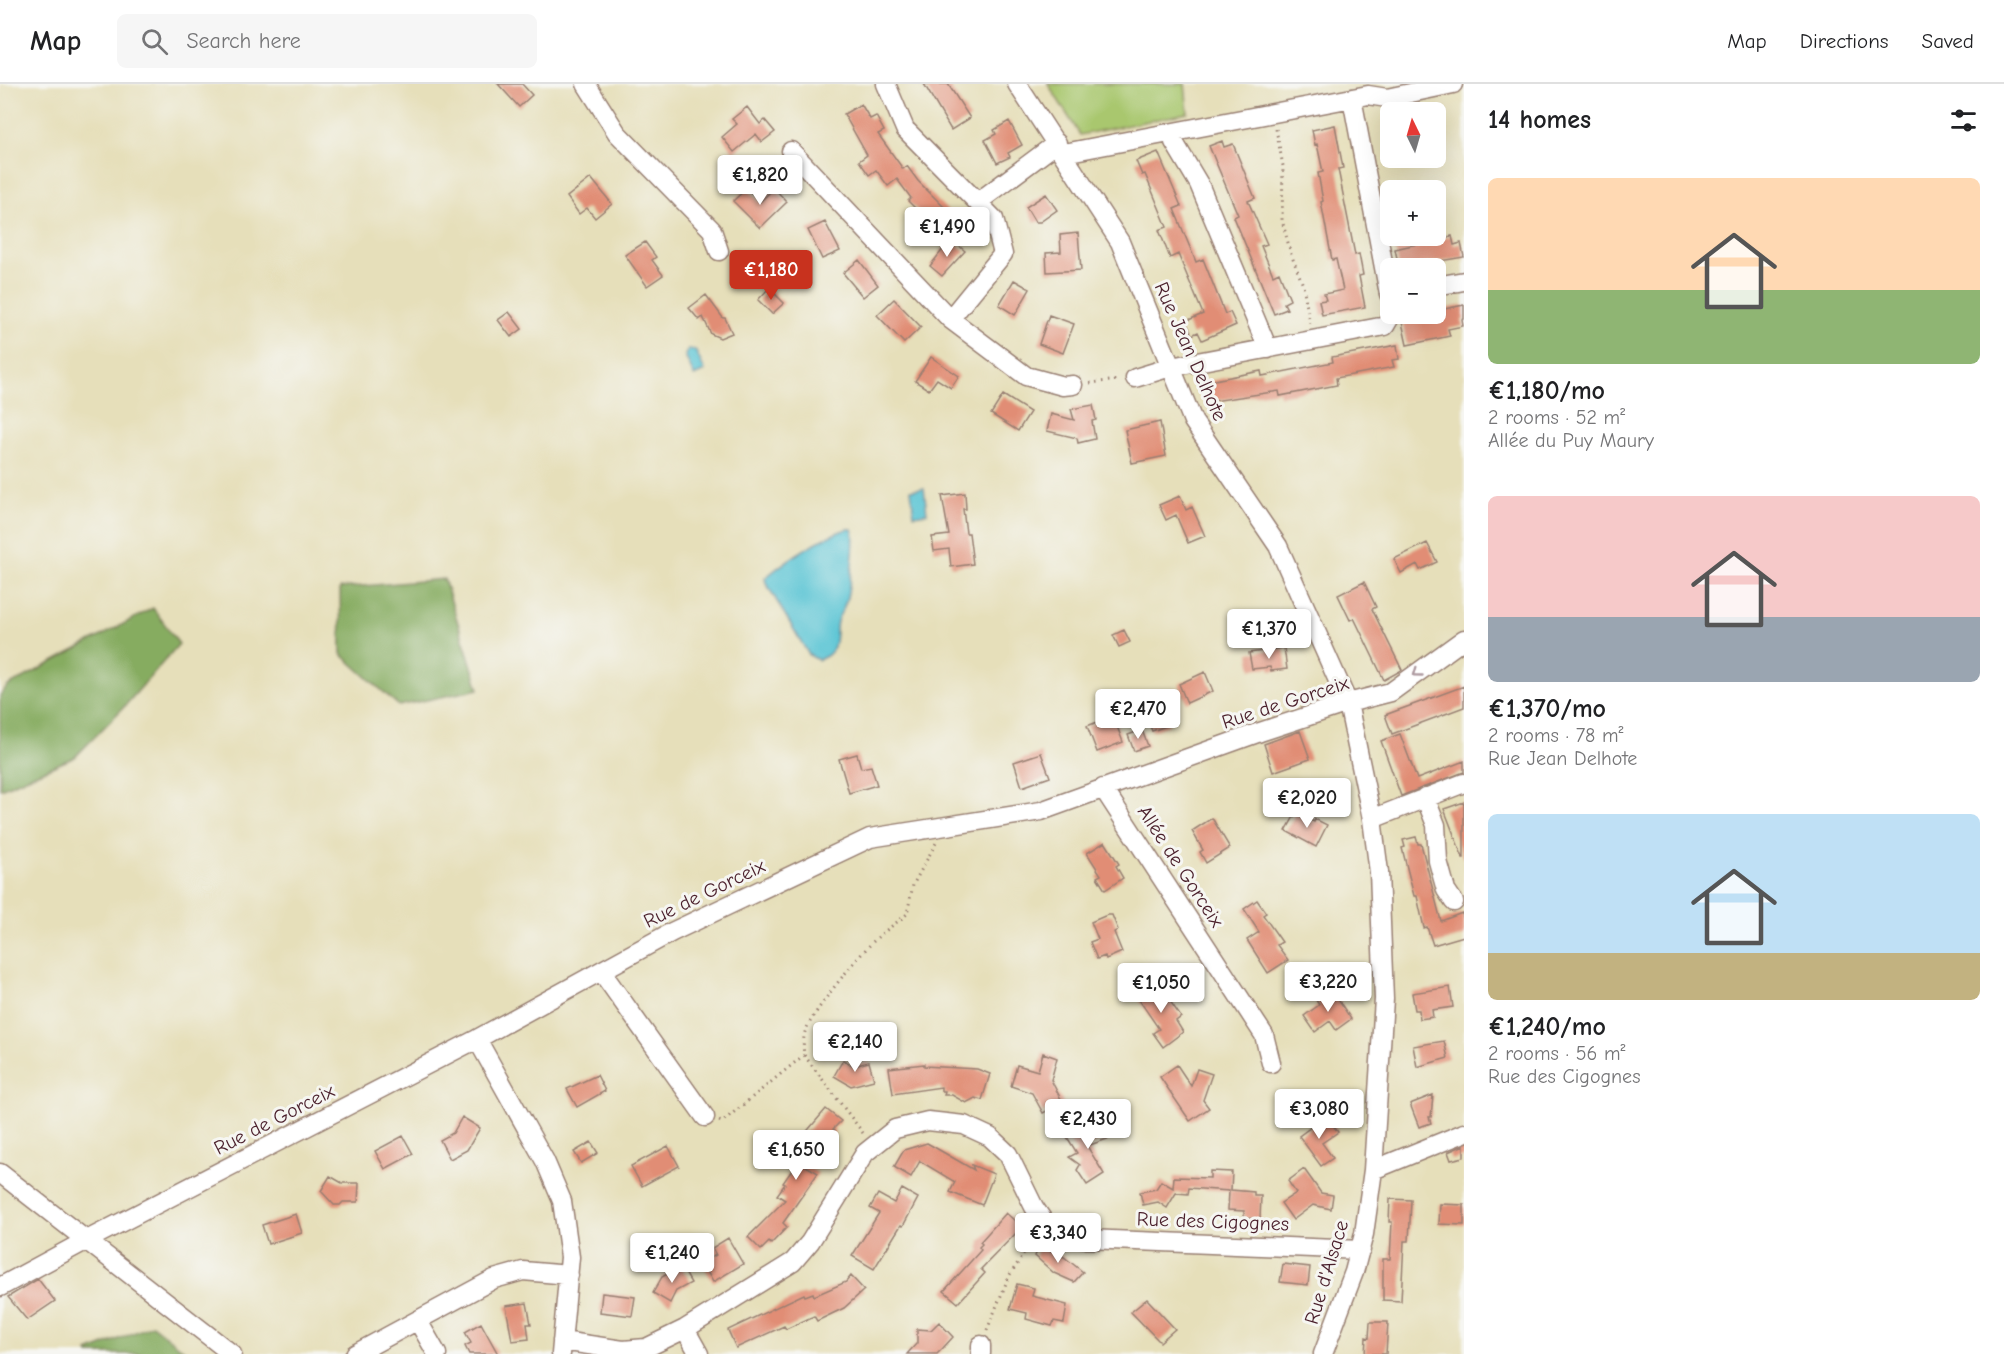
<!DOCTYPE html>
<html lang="en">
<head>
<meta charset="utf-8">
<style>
  :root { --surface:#fff; --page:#f6f6f6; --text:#202124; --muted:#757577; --line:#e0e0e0; --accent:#c8321e }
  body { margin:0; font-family:"Comic Neue",sans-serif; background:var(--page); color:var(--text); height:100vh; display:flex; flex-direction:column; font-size:22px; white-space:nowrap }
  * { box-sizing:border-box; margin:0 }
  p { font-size:20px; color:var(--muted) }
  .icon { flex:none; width:33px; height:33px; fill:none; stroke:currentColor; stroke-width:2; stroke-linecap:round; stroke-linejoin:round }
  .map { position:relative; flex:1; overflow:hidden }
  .details { display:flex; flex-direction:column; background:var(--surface); width:540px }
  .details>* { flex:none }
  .needle { width:39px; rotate:355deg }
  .fabs { position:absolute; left:1380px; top:18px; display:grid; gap:12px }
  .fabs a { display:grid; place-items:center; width:66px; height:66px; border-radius:9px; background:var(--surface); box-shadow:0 6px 24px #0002; font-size:30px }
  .price { position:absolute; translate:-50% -51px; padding:0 14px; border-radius:6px; background:#fff; color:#222; font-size:20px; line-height:39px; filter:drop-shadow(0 2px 3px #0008) }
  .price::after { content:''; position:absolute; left:50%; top:36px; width:18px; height:14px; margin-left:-9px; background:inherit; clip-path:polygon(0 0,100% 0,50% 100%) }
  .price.selected { background:var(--accent); color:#fff }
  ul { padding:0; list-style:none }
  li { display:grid; align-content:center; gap:12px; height:318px; padding:0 24px }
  li span { display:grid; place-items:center; height:186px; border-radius:9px; color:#555 }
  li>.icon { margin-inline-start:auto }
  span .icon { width:108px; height:108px; fill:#fffc; stroke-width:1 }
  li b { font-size:26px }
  h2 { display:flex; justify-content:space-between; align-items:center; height:72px; padding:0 24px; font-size:26px }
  header { display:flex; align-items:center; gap:36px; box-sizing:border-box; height:84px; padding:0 30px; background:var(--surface); border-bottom:2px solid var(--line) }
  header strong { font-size:28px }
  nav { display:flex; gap:33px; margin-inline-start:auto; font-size:21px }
  .search { width:420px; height:54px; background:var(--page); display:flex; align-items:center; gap:15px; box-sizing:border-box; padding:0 21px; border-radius:9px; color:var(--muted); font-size:22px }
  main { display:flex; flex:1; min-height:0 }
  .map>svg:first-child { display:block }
  .green { fill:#a9c76e; stroke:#7a734c; stroke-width:1.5 }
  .forest { fill:#86ac61; stroke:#686646; stroke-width:1.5 }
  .water { fill:#59c4d4; stroke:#527280; stroke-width:1.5 }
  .building { fill:#e18d75 }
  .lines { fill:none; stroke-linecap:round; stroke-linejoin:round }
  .minor-casing { stroke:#987f72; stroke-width:21 }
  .path { stroke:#987f72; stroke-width:3; stroke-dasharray:1.5 4.5; stroke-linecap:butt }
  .minor { stroke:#fff; stroke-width:18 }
  .oneway { stroke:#ae9aa0 }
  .labels { text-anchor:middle; stroke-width:6; stroke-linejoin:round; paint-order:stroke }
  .street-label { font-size:20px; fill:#4a1f2b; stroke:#f6f6f2 }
</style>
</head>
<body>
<header>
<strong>Map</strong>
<div class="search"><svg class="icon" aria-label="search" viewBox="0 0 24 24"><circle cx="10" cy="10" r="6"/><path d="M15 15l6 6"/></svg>Search here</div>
<nav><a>Map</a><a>Directions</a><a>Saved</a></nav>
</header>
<main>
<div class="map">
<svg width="1464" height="1270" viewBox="0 0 1464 1270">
  <rect width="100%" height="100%" fill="#f6f6f2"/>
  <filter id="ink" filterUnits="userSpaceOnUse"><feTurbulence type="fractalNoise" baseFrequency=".0167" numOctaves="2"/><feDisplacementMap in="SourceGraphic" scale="12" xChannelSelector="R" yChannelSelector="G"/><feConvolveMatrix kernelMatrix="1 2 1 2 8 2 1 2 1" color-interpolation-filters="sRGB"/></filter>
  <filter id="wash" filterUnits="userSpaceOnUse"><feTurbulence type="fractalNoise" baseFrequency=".008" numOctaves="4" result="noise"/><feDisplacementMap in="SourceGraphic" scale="24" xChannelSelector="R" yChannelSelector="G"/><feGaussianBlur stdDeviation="1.35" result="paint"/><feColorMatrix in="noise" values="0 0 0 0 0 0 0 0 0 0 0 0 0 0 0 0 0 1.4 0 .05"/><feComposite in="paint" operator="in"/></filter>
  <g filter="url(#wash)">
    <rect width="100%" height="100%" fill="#e6dfba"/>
    <path class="green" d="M1048,0h137l3,29 -108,22z"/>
    <path class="forest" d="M444,495l35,110 -80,17 -58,-52 -1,-66z
      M153,524l26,36 -55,63 -49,50 -75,32v-94l8,-9z
      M152,1241l37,29h-100l-1,-2z"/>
    <path class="water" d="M688,265l7,1 10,21 -11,5 -9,-21z
      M924,404l3,25 -13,2 -3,-25z
      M847,445h5c5,8 -3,64 -7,75 -2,6 -6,11 -8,17 -2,9 0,20 -4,28 -4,7 -8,8 -15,11l-9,-5 -43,-72 -1,-5c24,-20 53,-39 82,-49z"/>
    <g id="blocks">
      <path class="building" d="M498,0h24l10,11 -13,12z
        M924,0h24l22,34 -19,12z
        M861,20l9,15 6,-3 8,15 -6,3 25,35 4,-3 11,15 31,31 -19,19 -11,-12 3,-4 -14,-14 3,-3 -14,-19 -9,7 -12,-16 -7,5 -10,-14 8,-6 -23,-41z
        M747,23l13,17 5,-4 10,12 -13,10 -6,-8 -22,18 -12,-15 15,-13 -5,-5z
        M1009,37l13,24 -14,8 2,4 -13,6 -12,-23 11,-6 -2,-4z
        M1335,41l8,43 -5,1 17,86 4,-1 4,21 -4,1 6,31 -43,8 -3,-14 7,-1 -2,-6 19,-4 -7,-31 -4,1 -11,-58 2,-1 -5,-28 5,-1 -6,-28 -2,1 -3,-15z
        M1222,57l2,6 9,-3 22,54 -7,3 19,43 -6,2 12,29 6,-3 11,28 -6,3 3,6 -13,5 -40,-97 4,-2 -29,-69z
        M1158,68l23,54 -7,3 22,53 7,-3 22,55 5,-2 6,13 -34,15 -4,-8 -6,3 -6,-14 17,-7 -25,-60 -8,4 -11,-28 8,-3 -22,-53 -3,1 -6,-14z
        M591,94l21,26 -17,14 -8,-10 -8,6 -12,-17z
        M747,104l13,14 14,-14 13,14 -27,26 -27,-27z
        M1046,110l11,16 -17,12h-5l-9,-15z
        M825,138l15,29 -18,8 -14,-29z
        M1078,149l3,37 -34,2 -1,-19 15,-1 -1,-17z
        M1452,152l2,9 7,-2 3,14 -65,11 -4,-19z
        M951,155l14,12 -23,25 -12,-10z
        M645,158l11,15 -4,3 11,15 -16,11 -22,-31z
        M859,176l19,25 -15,12 -20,-24z
        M1014,196l16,9 -15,26 -16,-10z
        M769,204l15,15 -12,11 -14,-14z
        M706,211l17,23h2l7,15 -12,5 -9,-4 -8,-17 -4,3 -10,-12z
        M894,215l27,28 -17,16 -27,-28z
        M1464,221v14l-2,1 1,6 -15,3 2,7 -43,9 -5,-23 43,-8 -1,-5z
        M509,228l13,17 -11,8 -13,-17z
        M1049,231l25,9 -11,29 -24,-9z
        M1397,261l2,14 -7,1 2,7 -58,11 1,7 -57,11 -1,-5 -72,11 -3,-20 57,-11 1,5 71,-14 -1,-5z
        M931,273l28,19 -8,12 -14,-9 -8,11 -14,-9z
        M1003,311l27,17 -12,19 -27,-17z
        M1093,321l3,15 -4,1 3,18 -17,4 -1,-5 -30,-7 4,-17 23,6 -3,-11z
        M1160,338l6,34 -34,7 -7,-33z
        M965,409l1,16h-3l3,24h3l4,31 -22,3 -2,-18 -15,2 -2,-14 17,-2 -7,-39z
        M1180,412l6,14 6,-3 13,29 -17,7 -12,-28 -10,5 -7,-15z
        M1427,459l10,19 -17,8 -3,-6 -16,9 -7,-14z
        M1364,498l12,25 -4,2 30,61 -18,10 -30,-62 -4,2 -12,-25z
        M1124,546l6,12 -11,5 -6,-12z
        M1284,564l3,21 -16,2 -1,-4 -18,2 -3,-16z
        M1205,588l8,19 -26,12 -8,-19z
        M1464,602v21l-72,27 -7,-19z
        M1163,626l6,15 -17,6 -6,-15z
        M1113,632l10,26 -26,10 -10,-26z
        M1142,646l6,16 -14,5 -6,-16z
        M1300,647l10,28 -37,13 -9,-28z
        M1400,650l17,45 47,-18v11l-63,24 -20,-55z
        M1041,669l9,24 -28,10 -8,-25z
        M857,670l4,14 10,-2 6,19 -28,8 -10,-34z
        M1464,718v56h-1l-19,-49z
        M1296,729l18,9 1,-3 12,6 -11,22 -30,-16z
        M1212,734l18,30 -24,15 -6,-11 3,-2 -11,-19z
        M1416,753l2,7h3l20,77 21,-8 2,7v16l-31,9 -6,-18 -3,1 -7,-32h-3l-12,-48 3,-1 -2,-7z
        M1105,758l14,22 -3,2 7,12 -18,12 -8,-13 4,-2 -14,-22z
        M1257,816l9,13 -3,2 19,27 -5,3 11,15 -20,13 -21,-33 12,-8 -15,-23z
        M1107,831h5l6,15 -4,2 8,20 -16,7 -1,-3 -8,3 -7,-17 8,-3 -7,-17z
        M1159,901l22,32 -5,4 7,11 -20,15 -10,-14 6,-4 -24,-35 12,-8 4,5z
        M1450,903l3,20 -21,3 1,7 -13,2 -1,-9h-4l-3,-17z
        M1331,905l20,30 -15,11 -6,-9 -15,11 -11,-16 15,-11 -3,-5z
        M1444,957l4,17 -31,9 -4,-21z
        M1043,969l14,5 -6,22 12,23 -20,10 -11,-20 -21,-7 6,-21 21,6z
        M843,976l11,6 15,-4 5,18 -23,6 -17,-10z
        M924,980v2l53,3 13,5 -8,26 -7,-2 -9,5 -14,-8h-8l1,-4h-4v-4l-48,7 -4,-26z
        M1177,981l14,21 6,-17 15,5 -9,26 6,8 -19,13 -30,-44z
        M597,991l8,16 -28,16 -10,-18z
        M1433,1011l-2,22h-2l2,6 -12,4 -9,-23z
        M826,1025l15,12 -8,8 2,1 -3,6 -26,30 12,7 -35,50 4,4 -16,17 -2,-2 -8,8 -13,-13 37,-37 -8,-5 8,-11 -2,-1 28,-40 -8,-7z
        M1326,1032l12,16 -16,11 11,15 -12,8 -22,-30z
        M462,1033l18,11 -13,22 -17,9 -10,-19 13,-7z
        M1104,1036l6,18 -23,8 17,28 -17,11 -10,-15 3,-5 -11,-8 8,-4 -10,-16 15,-9z
        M403,1052l10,18 -28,15 -10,-18z
        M591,1058l7,11 -17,10 -7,-11z
        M927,1059l47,27 -2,-5 22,9 -12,31 -32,-13 5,-10 -35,-21 -9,16 -17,-10 10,-17z
        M1464,1061v12l-13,3 -3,-8z
        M668,1062l11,20 -37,20 -11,-20z
        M1304,1085l17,24 12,2 -2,14 -18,-4 -20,15 -12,-17 15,-10 -8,-12z
        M1210,1087l22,1 -1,18 23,2v4h7l-1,23 -16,-1v-7l-16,-1 1,-19 -40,-3 -1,6 -12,-1 -9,15 -9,-6 -15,3 -3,-13 16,-3 5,-8 12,7 1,-11 36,1z
        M330,1092l12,7h17l-1,19h-15l-3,3h-6l-13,-14z
        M902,1105l16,9 -15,28 -2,-1 -27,44 -22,-13 27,-43 -9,-5 8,-14 16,9z
        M1390,1115l21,1 -2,41h-5l-3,60 -18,-1v-41h7l2,-37h-3z
        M1440,1120l24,1v20l-25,-1z
        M1006,1129l16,14 -41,42 4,4 -27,30 -14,-12 37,-41 -2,-3 3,-3 -2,-2z
        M296,1130l6,19 -34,11 -6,-19z
        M728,1154l15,26 -30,18 -11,-19 14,-8 -4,-7z
        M1040,1161l24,12 19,15 -9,10 -20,-9 -19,-17z
        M1283,1180l27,3 -2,18 -28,-3z
        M681,1182l10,17 -15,8 -6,12 -17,-10 9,-16z
        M851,1192l13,14 -20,18 -27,13 -3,-5 -28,13 -2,-3 -48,22 -8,-18 76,-36 1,2 8,-3 1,3 32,-14z
        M38,1195l17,22 -28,19 -19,-23z
        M1017,1200l17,4 -2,8 35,9 -3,18 -10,-2 -2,5 -26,-7 1,-6 -17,-4z
        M602,1209l33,4 -3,19 -32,-4z
        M1147,1215l28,30 -15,13 -29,-30z
        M527,1219l4,21h-4l2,15 -17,2 -6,-35z
        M939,1238l14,15 -10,11 -6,6h-30l10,-11v-14l14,1z
        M1370,1238h18l-2,32h-21l1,-17 3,1z
        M481,1239l7,13 10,18h-29l-4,-8 6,-3 -6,-11z"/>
    </g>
  </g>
  <g filter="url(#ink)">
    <use href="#blocks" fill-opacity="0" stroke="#987f72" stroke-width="1.5"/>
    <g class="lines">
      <g class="minor-casing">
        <path id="minor" d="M586,0l31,49 95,97 7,21
          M886,0l19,45 89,90 9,35 -53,65
          M1017,0l103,158 73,179 85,125 70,157 24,116 7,53 5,127 -11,171 -9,64 -10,38 -31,82
          M1352,14l37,196
          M1173,49l1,9 25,42 69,165
          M791,67l159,168 76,57 37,10 10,-1
          M1064,69l304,-58 19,3 66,-14
          M978,118l79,-59
          M1436,202l28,-5
          M1135,294l36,-11 214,-41 7,-12
          M1103,704l161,247 7,28
          M1425,713l11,28 2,36 8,29 8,12
          M1372,735l92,-36
          M601,887l104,146
          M477,955l68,122 17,40 8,56 -9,97
          M1373,1086l91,-37
          M0,1089l232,181
          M0,1203l87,-47 390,-201 195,-107 198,-94 171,-27 219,-79 88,-29 43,-11 73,-53
          M418,1237l19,33
          M685,1245l14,25
          M562,1257l61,9 23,-2 39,-19 108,-67 17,-20 55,-89 30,-24 33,-8 36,4 26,12 18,17 26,53 11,16 18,11 24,5 274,11
          M355,1270l139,-75 29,-8 46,4
          M981,1270v-9"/>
      </g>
      <path class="path" d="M1276,45l7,37 -1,54 9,34 12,31 7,40
        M1090,299l29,-3
        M719,1037l3,1 82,-67
        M863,1049l-59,-78c-1,-7 -1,-15 1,-23 8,-21 55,-79 73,-95 9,-8 20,-15 29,-23l6,-29 23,-42
        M987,1246l22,-54 28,-41"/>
      <use href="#minor" class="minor"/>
    </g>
    <defs><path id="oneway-chevron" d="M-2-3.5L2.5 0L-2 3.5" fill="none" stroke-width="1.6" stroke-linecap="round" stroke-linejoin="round" transform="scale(1.5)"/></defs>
    <use class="oneway" href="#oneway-chevron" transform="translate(1417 589) rotate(144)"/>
  </g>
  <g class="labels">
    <g class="street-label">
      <text transform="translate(1191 267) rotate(66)" y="7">Rue Jean Delhote</text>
      <text transform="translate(1285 618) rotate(-18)" y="7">Rue de Gorceix</text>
      <text transform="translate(1181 782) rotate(57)" y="7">Allée de Gorceix</text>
      <text transform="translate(704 809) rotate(-26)" y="7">Rue de Gorceix</text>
      <text transform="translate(274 1035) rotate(-27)" y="7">Rue de Gorceix</text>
      <text transform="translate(1213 1137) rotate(2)" y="7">Rue des Cigognes</text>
      <text transform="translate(1326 1188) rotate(-73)" y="7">Rue d'Alsace</text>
    </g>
  </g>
</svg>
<div class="fabs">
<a><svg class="needle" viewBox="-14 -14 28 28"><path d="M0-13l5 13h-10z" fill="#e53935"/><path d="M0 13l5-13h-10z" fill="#757577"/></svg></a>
<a>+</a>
<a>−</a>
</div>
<b class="price" style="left:760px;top:122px">€1,820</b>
<b class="price" style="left:947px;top:174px">€1,490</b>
<b class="price selected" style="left:771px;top:217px">€1,180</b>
<b class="price" style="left:1269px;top:576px">€1,370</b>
<b class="price" style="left:1138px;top:656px">€2,470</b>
<b class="price" style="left:1307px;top:745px">€2,020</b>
<b class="price" style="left:1328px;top:929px">€3,220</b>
<b class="price" style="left:1161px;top:930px">€1,050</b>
<b class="price" style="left:855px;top:989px">€2,140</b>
<b class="price" style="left:1319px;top:1056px">€3,080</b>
<b class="price" style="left:1088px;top:1066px">€2,430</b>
<b class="price" style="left:796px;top:1097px">€1,650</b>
<b class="price" style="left:1058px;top:1180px">€3,340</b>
<b class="price" style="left:672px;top:1200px">€1,240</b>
</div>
<section class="details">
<h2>14 homes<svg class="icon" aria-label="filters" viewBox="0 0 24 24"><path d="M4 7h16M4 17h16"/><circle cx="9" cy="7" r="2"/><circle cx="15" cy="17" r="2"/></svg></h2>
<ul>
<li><span style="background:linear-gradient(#ffd9b3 60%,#8fb573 0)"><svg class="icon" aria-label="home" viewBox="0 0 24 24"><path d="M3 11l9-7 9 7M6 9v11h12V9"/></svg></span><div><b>€1,180/mo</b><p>2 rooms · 52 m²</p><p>Allée du Puy Maury</p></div></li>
<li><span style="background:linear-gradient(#f6c9c9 65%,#9aa5b1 0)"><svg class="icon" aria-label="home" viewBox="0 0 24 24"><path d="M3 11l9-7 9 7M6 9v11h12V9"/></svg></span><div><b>€1,370/mo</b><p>2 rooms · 78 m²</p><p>Rue Jean Delhote</p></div></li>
<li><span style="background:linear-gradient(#bfe0f5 75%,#c2b280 0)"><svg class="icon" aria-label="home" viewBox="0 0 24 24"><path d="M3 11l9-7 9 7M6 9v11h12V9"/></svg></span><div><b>€1,240/mo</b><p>2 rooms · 56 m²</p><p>Rue des Cigognes</p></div></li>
</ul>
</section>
</main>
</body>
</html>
